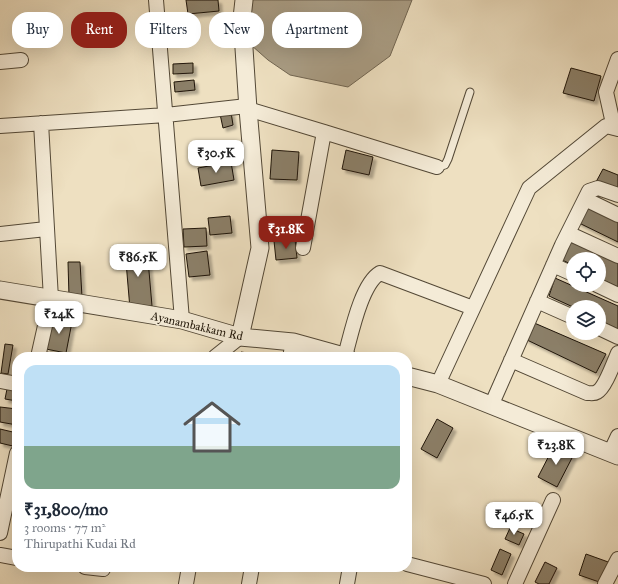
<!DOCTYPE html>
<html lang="en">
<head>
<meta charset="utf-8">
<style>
  :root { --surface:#fff; --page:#f2f2f3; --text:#1f2937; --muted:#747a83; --line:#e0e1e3; --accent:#8f2418 }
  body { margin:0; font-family:"IM FELL Great Primer",serif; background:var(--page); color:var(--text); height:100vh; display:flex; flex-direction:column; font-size:15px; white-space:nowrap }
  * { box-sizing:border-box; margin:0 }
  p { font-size:13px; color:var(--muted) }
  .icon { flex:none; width:22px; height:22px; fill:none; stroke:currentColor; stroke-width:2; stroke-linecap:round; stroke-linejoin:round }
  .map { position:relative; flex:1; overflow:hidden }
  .details { position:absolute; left:12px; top:352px; width:400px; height:220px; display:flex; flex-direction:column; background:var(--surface); border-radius:16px; box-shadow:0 4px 16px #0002 }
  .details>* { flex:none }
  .top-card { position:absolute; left:12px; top:12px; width:400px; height:36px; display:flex; gap:8px }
  .tools { position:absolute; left:566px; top:252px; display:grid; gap:8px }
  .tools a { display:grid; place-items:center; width:40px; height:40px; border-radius:50%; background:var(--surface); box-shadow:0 4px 16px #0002; font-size:20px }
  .price { position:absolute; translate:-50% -34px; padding:0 9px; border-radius:8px; background:#fff; color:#222; font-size:13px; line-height:26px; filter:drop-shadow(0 1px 2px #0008) }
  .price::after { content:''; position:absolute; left:50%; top:24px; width:12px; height:9px; margin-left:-6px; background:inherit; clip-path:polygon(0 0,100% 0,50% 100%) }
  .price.current { background:var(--accent); color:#fff }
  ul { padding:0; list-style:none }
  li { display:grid; align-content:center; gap:8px; height:212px; padding:0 12px }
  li+li { border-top:1px solid var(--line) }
  li span { display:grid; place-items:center; height:124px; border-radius:12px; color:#555 }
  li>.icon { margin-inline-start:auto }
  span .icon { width:72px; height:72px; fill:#fffc; stroke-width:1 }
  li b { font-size:17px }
  .chip { padding:0 14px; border-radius:16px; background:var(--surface); box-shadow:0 4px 16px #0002; font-size:14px; line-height:36px }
  .chip.current { background:var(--accent); color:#fff }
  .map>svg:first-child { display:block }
  .water { fill:#a89b82; stroke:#716551 }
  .building { fill:#8b7f68; stroke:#1f1508; filter:url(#shadow) }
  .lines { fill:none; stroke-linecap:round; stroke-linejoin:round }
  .service-casing { stroke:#534836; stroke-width:9 }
  .minor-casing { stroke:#534836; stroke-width:16 }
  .tertiary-casing { stroke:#534836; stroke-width:19 }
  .service { stroke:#f4ebd7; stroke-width:7 }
  .minor { stroke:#f4ebd7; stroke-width:14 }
  .tertiary { stroke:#f4ebd7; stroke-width:17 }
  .labels { text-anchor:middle; stroke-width:3.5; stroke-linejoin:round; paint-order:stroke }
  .street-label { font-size:12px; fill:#1f1508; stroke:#f4ebd7 }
</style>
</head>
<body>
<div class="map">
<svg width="618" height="584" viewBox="0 0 618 584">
  <defs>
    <filter id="shadow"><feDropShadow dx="3.5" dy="3.5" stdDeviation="1" flood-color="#0004"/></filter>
  </defs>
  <rect width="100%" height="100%" fill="#eee0c1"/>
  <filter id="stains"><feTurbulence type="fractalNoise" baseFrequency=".005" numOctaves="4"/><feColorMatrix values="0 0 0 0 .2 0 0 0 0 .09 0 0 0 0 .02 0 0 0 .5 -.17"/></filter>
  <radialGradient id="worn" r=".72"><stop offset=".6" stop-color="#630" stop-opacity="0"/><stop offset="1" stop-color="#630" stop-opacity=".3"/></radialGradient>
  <path class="water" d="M248,0h164l-22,56 -42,31 -58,-12 -22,-15 -17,-15z"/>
  <path class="building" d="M186,0h32l1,11 -31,3z
    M188,20l2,17 -23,3 -2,-17z
    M193,63v10l-20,1v-10z
    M571,68l30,8 -7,25 -31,-8z
    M194,80l1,10 -20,2 -1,-10z
    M231,112l2,13 -10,3 -3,-14z
    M272,150l27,2 -2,28 -27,-1z
    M346,150l27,7 -4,18 -27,-6z
    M231,162l3,18 -33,6 -3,-18z
    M603,169l15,6v17l-22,-10z
    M586,205l32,15v22l-41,-20z
    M230,216l2,17 -22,2 -2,-17z
    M206,228l1,18 -23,1 -1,-18z
    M295,239l2,19 -21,2 -2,-19z
    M570,241l48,21v25l-19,-9v-19h-26v6l-11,-5z
    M147,248l5,58 -22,3 -5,-59z
    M207,251l3,24 -21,2 -3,-23z
    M68,262h12l2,35h-13z
    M555,278l63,28v23l-19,-9v-13h-26l-24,-11z
    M51,318l21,4 -6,31 -20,-4z
    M532,322l74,32 -10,19 -71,-34z
    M5,344l8,1 -5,29 -7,-1z
    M46,352l20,3 -1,2h-20z
    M241,352l32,5h-33z
    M8,384l9,2v15l-12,-2z
    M0,407l17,2v16l-17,-3z
    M437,419l16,9 -16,30 -16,-9z
    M0,429l17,4v14l-17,-4z
    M554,446l19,10 -16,31 -19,-10z
    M510,528l14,6 -5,11 -14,-6z
    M500,549l11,5 -9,21 -11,-5z
    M586,554l25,9 -6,21 -26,-9z
    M545,562l12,6 -8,16h-10l-4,-2z"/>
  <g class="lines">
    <g class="service-casing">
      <path id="service" d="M437,167l8,-2 3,-6 22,-67"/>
    </g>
    <g class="minor-casing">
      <path id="minor" d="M156,0l26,320
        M0,62l21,-2
        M248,109l76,23 -21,116
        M0,126l166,-11 81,-9
        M614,128l-8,-36 12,-33
        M324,132l113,35
        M585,199l33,16
        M568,233l50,23
        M0,234l46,-5
        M553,265l20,9
        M597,285l21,10
        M537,301l36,16
        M599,328l19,9
        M345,356c6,-21 16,-72 35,-83l93,35
        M38,357l13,-58 -10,-176
        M215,357l25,-20
        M290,357l3,-15
        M511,360l76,33c4,0 7,1 10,-1 8,-4 17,-30 21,-39
        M0,381l17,3
        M438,384l91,-196 77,-62 12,3
        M491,406l71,-161 27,-54 9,-3 20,7
        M610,453l8,-17
        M0,533l17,-80
        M0,555l17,3
        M407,564l77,20
        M85,567l18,2 1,-2
        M186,584l3,-17
        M249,584l3,-17
        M347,584l3,-17
        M515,584l38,-84
        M605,584l13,-25"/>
    </g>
    <g class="tertiary-casing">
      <path id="tertiary" d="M0,290l182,30 58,17 53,5 54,15
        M240,337l20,-89 -12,-139 -6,-91 2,-18
        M407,376l31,8 180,72"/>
    </g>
    <use href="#service" class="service"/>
    <use href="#minor" class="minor"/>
    <use href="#tertiary" class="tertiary"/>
  </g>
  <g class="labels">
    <g class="street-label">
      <text transform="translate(197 326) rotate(13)" y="4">Ayanambakkam Rd</text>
    </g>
  </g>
  <rect width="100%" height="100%" filter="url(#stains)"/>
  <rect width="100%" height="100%" fill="url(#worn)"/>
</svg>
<div class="tools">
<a><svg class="icon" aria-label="locate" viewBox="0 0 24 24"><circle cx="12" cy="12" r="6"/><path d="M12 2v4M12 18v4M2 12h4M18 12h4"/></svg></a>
<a><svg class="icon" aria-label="layers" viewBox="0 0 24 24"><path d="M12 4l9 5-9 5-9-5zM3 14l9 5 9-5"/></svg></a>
</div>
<b class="price" style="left:216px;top:174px">₹30.5K</b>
<b class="price current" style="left:286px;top:250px">₹31.8K</b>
<b class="price" style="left:138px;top:278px">₹86.5K</b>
<b class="price" style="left:59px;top:335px">₹24K</b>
<b class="price" style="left:556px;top:466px">₹23.8K</b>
<b class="price" style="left:514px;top:536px">₹46.5K</b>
<div class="top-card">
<a class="chip">Buy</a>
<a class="chip current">Rent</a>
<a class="chip">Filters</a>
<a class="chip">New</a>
<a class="chip">Apartment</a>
</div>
<section class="details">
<ul>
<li><span style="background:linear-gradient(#bfe0f5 65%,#7fa58c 0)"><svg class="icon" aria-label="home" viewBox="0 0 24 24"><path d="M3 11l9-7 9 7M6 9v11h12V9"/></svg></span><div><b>₹31,800/mo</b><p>3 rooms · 77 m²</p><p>Thirupathi Kudai Rd</p></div></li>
</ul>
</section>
</div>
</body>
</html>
